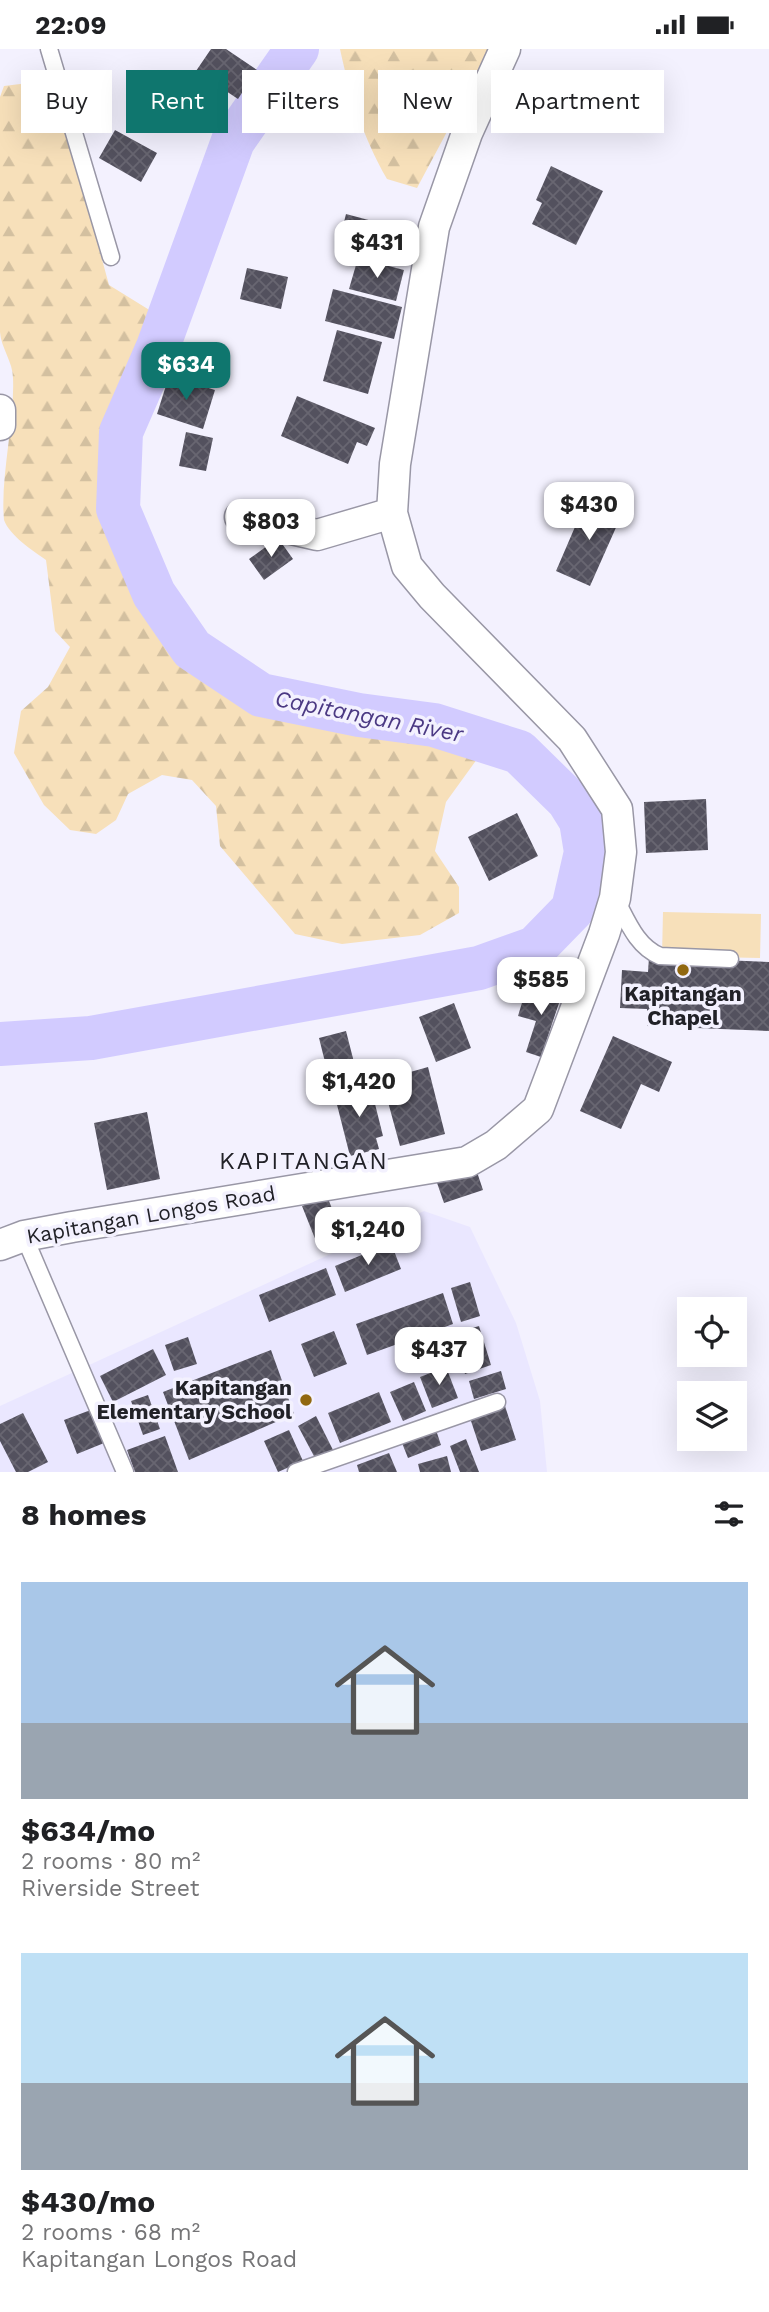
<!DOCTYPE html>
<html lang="en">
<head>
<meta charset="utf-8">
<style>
  :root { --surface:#fff; --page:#f6f6f6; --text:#202124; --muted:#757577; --accent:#0f766e }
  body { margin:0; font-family:"Work Sans",sans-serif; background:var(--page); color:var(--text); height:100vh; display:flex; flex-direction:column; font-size:26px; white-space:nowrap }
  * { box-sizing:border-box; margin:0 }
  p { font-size:23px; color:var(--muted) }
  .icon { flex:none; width:38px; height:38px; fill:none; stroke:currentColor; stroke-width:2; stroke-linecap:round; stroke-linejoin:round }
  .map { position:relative; height:1423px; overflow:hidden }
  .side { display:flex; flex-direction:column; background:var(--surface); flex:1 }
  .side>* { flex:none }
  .top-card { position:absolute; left:21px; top:21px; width:728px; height:63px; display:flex; gap:14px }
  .controls { position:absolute; left:677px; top:1248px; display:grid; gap:14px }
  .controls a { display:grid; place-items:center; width:70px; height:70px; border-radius:0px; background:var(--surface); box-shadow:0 7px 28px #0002; font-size:35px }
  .price { position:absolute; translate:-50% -60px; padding:0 16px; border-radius:14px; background:#fff; color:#222; font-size:23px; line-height:46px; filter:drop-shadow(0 2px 4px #0008) }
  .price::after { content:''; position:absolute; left:50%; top:42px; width:21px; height:16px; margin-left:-10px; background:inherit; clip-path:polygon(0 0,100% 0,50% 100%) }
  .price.on { background:var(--accent); color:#fff }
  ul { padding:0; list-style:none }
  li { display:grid; align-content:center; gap:14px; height:371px; padding:0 21px }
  li span { display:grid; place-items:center; height:217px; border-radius:0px; color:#555 }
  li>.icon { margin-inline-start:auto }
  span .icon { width:126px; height:126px; fill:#fffc; stroke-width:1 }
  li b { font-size:30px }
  h2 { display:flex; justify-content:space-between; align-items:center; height:84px; padding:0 21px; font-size:30px }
  .chip { padding:0 24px; border-radius:0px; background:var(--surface); box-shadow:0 7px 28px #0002; font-size:24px; line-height:63px }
  .chip.on { background:var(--accent); color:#fff }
  .status { display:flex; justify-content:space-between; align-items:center; height:49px; padding:0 35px; background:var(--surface); direction:ltr }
  .status svg { height:19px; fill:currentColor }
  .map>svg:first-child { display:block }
  .built { fill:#eae7ff }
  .forest { fill:url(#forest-firs) }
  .pitch { fill:#f7e0ba }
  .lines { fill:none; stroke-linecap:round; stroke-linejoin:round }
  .river { stroke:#d2cbff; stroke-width:44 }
  .building { fill:url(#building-cross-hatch) }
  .lane-casing { stroke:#9997a6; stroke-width:19 }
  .street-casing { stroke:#9997a6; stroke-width:33 }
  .lane { stroke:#fff; stroke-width:16 }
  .street { stroke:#fff; stroke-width:30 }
  .poi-dot { fill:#916810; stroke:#f3f1fe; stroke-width:2.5 }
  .labels { text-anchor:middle; stroke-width:7; stroke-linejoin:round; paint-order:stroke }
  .poi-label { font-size:21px; font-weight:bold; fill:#212127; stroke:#f3f1fe }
  .street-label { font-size:21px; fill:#212127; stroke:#f3f1fe }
  .water-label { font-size:23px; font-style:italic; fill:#4b3983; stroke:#f3f1fe }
  .quarter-label { font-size:24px; letter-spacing:2px; fill:#212127; stroke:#f3f1fe }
</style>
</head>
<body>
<div class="status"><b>22:09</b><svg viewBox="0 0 49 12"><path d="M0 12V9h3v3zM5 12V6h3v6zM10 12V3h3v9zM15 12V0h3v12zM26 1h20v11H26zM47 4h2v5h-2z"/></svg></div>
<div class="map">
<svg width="769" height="1423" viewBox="0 0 769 1423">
  <defs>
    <pattern id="forest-firs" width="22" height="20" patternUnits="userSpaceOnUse" patternTransform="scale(1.75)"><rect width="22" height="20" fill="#f7e0ba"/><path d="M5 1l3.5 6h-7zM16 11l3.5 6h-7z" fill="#d3c0a0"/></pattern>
    <pattern id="building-cross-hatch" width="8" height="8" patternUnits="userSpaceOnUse" patternTransform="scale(1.75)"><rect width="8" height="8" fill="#53515e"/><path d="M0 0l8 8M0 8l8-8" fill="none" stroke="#686671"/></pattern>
  </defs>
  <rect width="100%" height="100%" fill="#f3f1fe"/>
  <path class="built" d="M424,1162l46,16 46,96 24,78 7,71h-547v-66z"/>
  <path class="forest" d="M340,0h151l-74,139 -30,-9c-24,-42 -37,-83 -47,-130z
    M53,31l56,205 42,26 -8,102 -15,87 19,85 68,73 155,62 97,13 13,22 -34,47 -11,49 24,36v26l-39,22 -78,9 -47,-10 -75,-88 -4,-40 -24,-26 -30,-5 -34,19 -12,26 -20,14 -26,-4 -26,-25 -30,-52 7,-42 27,-24 22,-40 -15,-16 -9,-71c-14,-10 -36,-24 -42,-40 -4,-42 11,-99 9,-142 0,-16 -12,-30 -13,-46 0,-78 0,-157 0,-235l4,-11z"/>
  <path class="pitch" d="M663,863l98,2 -1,44 -98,-2z"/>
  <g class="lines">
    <path class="river" d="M0,995l91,-6 388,-70 56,-20 38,-39 13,-57 -5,-31 -13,-21 -49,-48 -85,-27 -75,-10 -98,-20 -69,-46 -38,-55 -36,-85 3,-77 37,-85 75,-206 64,-92"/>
  </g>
  <path class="building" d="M211,0h15l31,21 -19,29 -42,-28z
    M115,81l42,23 -16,29 -42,-24z
    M551,117l52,25 -27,54 -44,-21 10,-21 -6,-3z
    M346,165l64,17 -8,32 -64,-17z
    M358,209l46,12 -8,31 -47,-12z
    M247,219l41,9 -7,32 -41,-10z
    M333,240l69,18 -8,32 -69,-18z
    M337,281l45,12 -14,52 -45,-13z
    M169,327l46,14 -12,39 -46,-15z
    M297,347l78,32 -8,18 -10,-4 -9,22 -67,-28z
    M186,383l27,6 -7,33 -27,-5z
    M587,450l35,15 -32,72 -34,-15z
    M278,489l15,21 -29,21 -15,-21z
    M706,750l2,51 -62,3 -2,-51z
    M517,764l21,43 -49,25 -21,-44z
    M649,908l120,5v69l-122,-5v-17l-27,-1 2,-38 26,2z
    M547,934l17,5 -23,69 -15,-5 10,-31 -18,-5 6,-20 17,6z
    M454,954l17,45 -35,14 -17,-45z
    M346,982l12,47 -27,8 -12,-48z
    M613,987l59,26 -13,30 -18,-8 -20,45 -41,-18z
    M428,1018l17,67 -45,12 -18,-66z
    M370,1035l13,52 -7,2 3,11 -29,7 -16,-63z
    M147,1063l13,67 -53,11 -13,-67z
    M475,1117l8,24 -39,13 -8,-23z
    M327,1147l16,40 -25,10 -16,-40z
    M391,1194l10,26 -56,23 -10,-26z
    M326,1219l10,27 -67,27 -10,-27z
    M470,1233l10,34 -19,6 -10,-34z
    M443,1244l10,31 -86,31 -11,-31z
    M479,1277l12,39 -26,9 -12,-40z
    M334,1282l13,33 -33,13 -13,-33z
    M188,1288l9,27 -23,7 -9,-26z
    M153,1300l13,26 -53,27 -13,-26z
    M271,1301l23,64 -105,46 -26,-68z
    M446,1318l12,31 -26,10 -12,-31z
    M501,1322l5,18 -32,10 -5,-18z
    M414,1333l12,29 -23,10 -13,-29z
    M379,1343l12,30 -51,21 -12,-30z
    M148,1346l12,34 -17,6 -12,-34z
    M505,1357l11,34 -35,11 -11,-33z
    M96,1359l13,33 -32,13 -13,-34z
    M23,1364l25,49 -20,10h-12l-16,-31v-17z
    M316,1367l17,34 -18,8 -17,-32z
    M289,1381l14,31 -25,11 -14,-31z
    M436,1381l5,15 -33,13 -6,-15z
    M165,1387l13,36h-43l-8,-22z
    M466,1390l13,33h-19l-10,-26z
    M389,1404l8,19h-38l-2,-7z
    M447,1407l4,16h-31l-2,-8z"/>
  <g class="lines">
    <g class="lane-casing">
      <path id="lane" d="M49,0l62,208
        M615,849c12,22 21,48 45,58l70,3
        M24,1187l101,236
        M296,1423l201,-70"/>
    </g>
    <g class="street-casing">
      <path id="street" d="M0,361v15
        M240,468l77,18 75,-22
        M0,1196l24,-9 48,-9 395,-65 29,-17 42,-36 66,-175 11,-36 6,-46 -4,-43 -45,-70 -140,-143 -25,-30 -15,-53 3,-49 39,-237 33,-94 38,-84"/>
    </g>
    <use href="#lane" class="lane"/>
    <use href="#street" class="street"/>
  </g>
  <g class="poi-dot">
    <circle cx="683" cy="921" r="7"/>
    <circle cx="306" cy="1351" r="7"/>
  </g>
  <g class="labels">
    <g class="poi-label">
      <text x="683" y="952">Kapitangan<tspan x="683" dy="24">Chapel</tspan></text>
      <text x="292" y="1346" text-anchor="end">Kapitangan<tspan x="292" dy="24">Elementary School</tspan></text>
    </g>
    <g class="street-label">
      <text transform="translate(151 1166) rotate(-10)" y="7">Kapitangan Longos Road</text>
    </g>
    <g class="water-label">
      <text transform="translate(369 667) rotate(11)" y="8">Capitangan River</text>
    </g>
    <g class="quarter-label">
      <text x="304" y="1120">KAPITANGAN</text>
    </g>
  </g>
</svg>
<div class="controls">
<a><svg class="icon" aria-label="locate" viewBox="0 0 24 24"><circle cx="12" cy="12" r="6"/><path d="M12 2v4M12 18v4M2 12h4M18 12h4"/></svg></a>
<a><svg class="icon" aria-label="layers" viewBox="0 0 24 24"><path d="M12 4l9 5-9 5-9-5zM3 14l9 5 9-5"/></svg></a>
</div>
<b class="price" style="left:377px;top:231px">$431</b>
<b class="price on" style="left:186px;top:353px">$634</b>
<b class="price" style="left:589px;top:493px">$430</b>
<b class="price" style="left:271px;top:510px">$803</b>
<b class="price" style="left:541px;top:968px">$585</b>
<b class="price" style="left:359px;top:1070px">$1,420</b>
<b class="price" style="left:368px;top:1218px">$1,240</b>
<b class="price" style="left:439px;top:1338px">$437</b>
<div class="top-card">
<a class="chip">Buy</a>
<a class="chip on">Rent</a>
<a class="chip">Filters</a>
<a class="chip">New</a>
<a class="chip">Apartment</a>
</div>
</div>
<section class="side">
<h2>8 homes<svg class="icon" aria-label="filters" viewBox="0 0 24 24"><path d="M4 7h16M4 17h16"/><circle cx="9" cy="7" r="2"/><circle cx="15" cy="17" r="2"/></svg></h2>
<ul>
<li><span style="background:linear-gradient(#a9c7e8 65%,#9aa5b1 0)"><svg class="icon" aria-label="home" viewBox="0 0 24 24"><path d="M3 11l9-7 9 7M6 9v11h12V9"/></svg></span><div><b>$634/mo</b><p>2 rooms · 80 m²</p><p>Riverside Street</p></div></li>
<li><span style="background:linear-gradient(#bfe0f5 60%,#9aa5b1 0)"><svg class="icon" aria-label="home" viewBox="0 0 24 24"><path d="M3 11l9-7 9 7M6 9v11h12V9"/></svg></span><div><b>$430/mo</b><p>2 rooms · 68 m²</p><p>Kapitangan Longos Road</p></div></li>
</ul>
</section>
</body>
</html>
